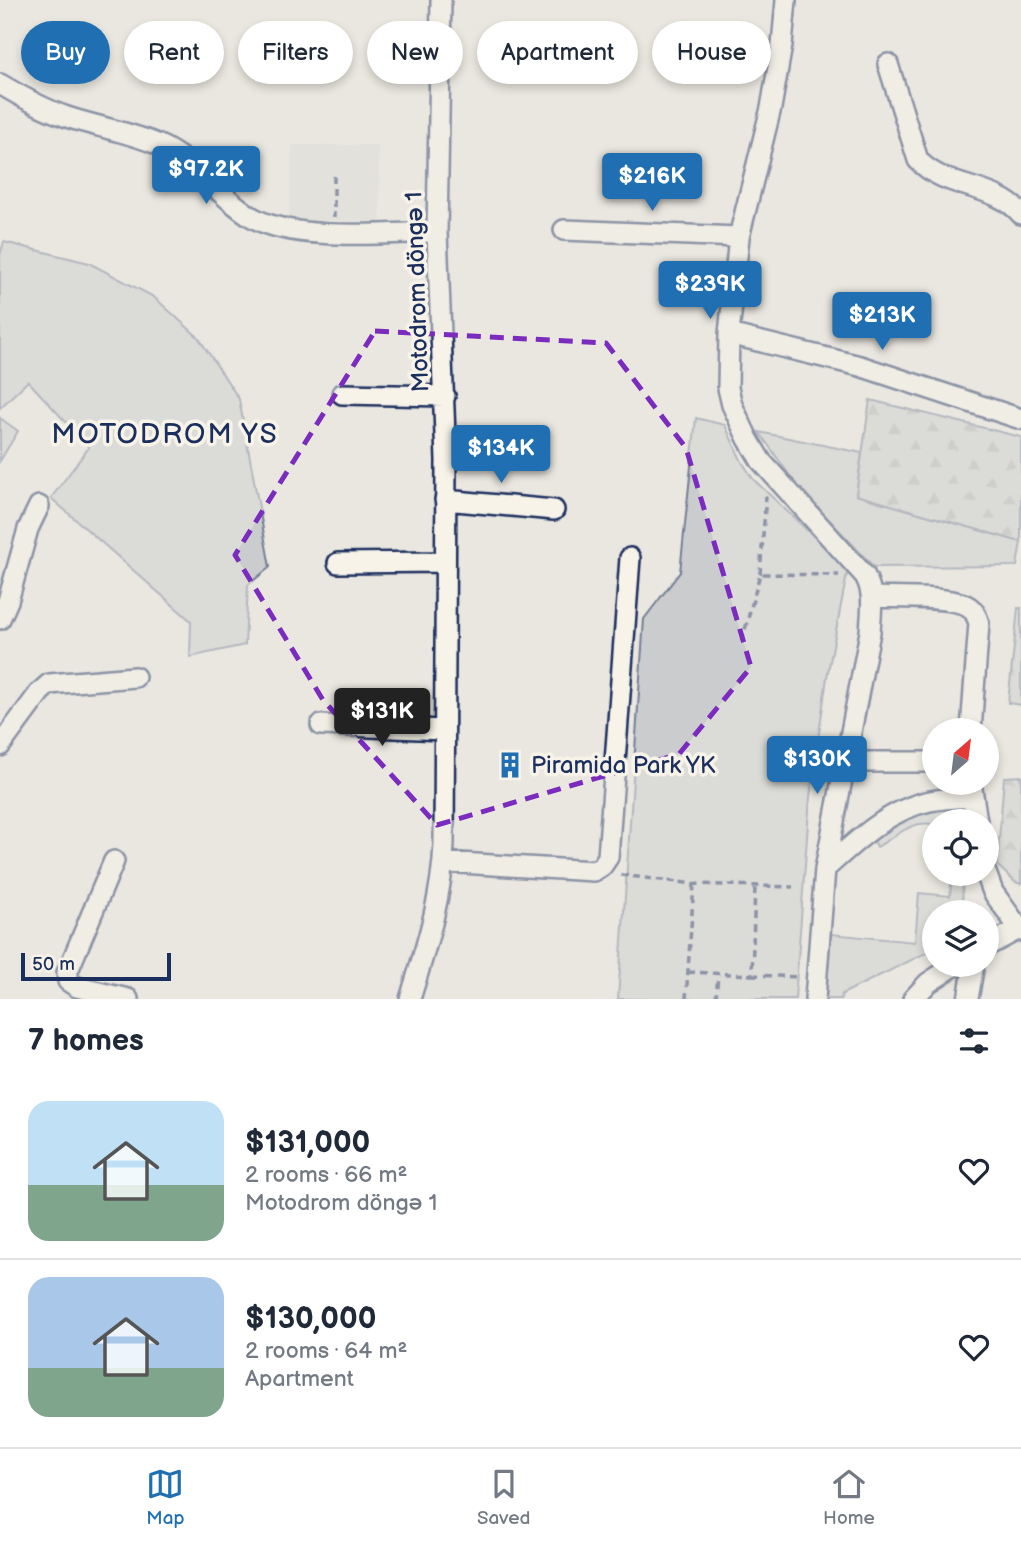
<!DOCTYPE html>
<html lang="en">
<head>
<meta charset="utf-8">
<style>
  :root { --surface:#fff; --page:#f6f6f7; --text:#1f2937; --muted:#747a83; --line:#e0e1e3; --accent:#1f6fb2 }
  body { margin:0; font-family:"Balsamiq Sans",sans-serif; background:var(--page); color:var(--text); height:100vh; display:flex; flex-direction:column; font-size:26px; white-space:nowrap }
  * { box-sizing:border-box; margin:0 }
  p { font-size:23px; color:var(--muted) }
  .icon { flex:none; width:38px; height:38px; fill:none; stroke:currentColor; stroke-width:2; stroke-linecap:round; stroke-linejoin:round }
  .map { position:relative; height:999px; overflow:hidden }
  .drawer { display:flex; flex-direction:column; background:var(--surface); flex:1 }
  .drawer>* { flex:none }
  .hud { position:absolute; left:21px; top:21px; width:980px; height:63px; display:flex; gap:14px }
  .needle { width:46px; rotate:28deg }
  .fabs { position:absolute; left:922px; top:718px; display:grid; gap:14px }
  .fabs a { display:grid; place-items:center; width:77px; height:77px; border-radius:50%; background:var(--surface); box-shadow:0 4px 10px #0003; font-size:35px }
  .scale { position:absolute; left:21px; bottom:18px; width:150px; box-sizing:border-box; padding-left:7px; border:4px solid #1b2f5e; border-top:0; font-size:19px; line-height:24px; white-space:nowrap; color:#1b2f5e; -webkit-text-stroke:5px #f7f3e8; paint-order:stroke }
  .price { position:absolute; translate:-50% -60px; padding:0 16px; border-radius:7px; background:var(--accent); color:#fff; font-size:23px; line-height:46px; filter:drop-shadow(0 2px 4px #0008) }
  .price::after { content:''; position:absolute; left:50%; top:42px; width:21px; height:16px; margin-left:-10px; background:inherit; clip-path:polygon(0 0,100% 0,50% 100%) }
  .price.on { background:#222; color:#fff }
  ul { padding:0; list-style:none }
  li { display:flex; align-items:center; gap:21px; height:175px; padding:0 28px }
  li+li { border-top:2px solid var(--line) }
  li span { display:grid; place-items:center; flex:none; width:196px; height:140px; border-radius:21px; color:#555 }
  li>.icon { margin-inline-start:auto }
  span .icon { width:84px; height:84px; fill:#fffc; stroke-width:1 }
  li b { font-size:30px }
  h2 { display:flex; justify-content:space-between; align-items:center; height:84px; padding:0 28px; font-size:30px }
  .chip { padding:0 24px; border-radius:32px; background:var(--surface); box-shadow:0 4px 10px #0003; font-size:24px; line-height:63px }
  .chip.on { background:var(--accent); color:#fff }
  .menu { display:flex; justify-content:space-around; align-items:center; height:98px; border-top:2px solid var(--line); background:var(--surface); font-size:19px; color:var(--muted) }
  .menu a { display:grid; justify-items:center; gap:4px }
  .menu .on { color:var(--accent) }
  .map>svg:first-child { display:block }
  .built { fill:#dadad6 }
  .green { fill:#cbcccd; stroke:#737e96; stroke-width:2 }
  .forest { fill:url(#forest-firs); stroke:#737e96; stroke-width:2 }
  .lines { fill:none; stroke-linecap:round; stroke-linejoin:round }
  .minor-casing { stroke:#1b2f5e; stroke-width:24 }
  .path { stroke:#1b2f5e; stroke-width:3.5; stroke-dasharray:7 5; stroke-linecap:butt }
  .minor { stroke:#f7f3e8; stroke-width:19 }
  .marked { fill:none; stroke:#7b2cbf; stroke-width:5; stroke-dasharray:14 9; stroke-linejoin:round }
  .labels { text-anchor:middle; stroke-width:7; stroke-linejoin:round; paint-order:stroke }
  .street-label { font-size:24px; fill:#1b2f5e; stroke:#f7f3e8 }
  .poi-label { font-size:24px; fill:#1b2f5e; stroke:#f7f3e8; text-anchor:start }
  .quarter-label { font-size:28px; letter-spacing:2px; fill:#1b2f5e; stroke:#f7f3e8 }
</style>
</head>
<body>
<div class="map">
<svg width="1021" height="999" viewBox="0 0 1021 999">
  <defs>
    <pattern id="forest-firs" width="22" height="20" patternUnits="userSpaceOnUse" patternTransform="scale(1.75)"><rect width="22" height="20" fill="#cbcccd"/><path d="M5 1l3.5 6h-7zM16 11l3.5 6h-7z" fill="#aeb0b2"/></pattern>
  </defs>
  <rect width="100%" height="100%" fill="#eae7e0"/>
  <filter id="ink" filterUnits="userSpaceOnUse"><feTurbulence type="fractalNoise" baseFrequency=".0143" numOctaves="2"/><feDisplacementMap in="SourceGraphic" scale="14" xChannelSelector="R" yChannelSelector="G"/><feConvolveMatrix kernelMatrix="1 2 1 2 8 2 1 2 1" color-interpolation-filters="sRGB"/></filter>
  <g filter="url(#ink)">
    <path class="built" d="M292,145h86l3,77 -92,-2z"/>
    <path class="green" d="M4,242l85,21 65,34 44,40 41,62 31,168 -22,18 -3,60 -55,12 1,-36 -140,-123 38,-51 -61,-66 -28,27v-153z
      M0,418l18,13 -18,30z
      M696,418l29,7 16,35 12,19 95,90 -21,108 -17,120 -15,202h-177l26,-380 36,-47z
      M759,432l103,21 -6,42 165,47 -4,24 -143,1 -76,-80z
      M943,805l10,5 7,11h-26v4c-19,-7 -41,13 -57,22l-5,-11 52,-30z
      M952,873h11l-1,39h-28v37l-92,45 -1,5h-15l5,-65 84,8 4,-49 31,3z"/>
    <path class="forest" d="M870,400l151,37v105l-165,-47z
      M1018,608h3v97l-13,-2z
      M1021,776v108l-6,-2 -18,-17 7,-88z"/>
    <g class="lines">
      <g class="minor-casing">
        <path id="minor" d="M786,0l-4,45 -11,63 -32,129 -10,97 -1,54 4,17 16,34 13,22 104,115c10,18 6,36 5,56l-45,237 -10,130
          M888,64l30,96c27,30 77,23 103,54
          M0,84c22,13 43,25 67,33 30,10 63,15 92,28 37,17 59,51 93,72 42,25 136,16 185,15
          M564,230l175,7
          M729,334l131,32 161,53
          M342,394l103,2
          M445,500l109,10
          M338,563l107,-1
          M872,597c24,1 75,-1 94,8 8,4 10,10 13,18l-8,107
          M0,619l8,-18 20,-72 11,-23
          M321,725l123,5
          M0,746l40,-54 9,-8 86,-7
          M844,762h90
          M971,782l6,39
          M114,861l-47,112 1,8 9,6 51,12
          M443,862l151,9 8,-5 6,-9 22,-299
          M825,869c30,-27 64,-60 105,-68 14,-3 29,-3 43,-4
          M986,873l7,19 28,39
          M987,946l34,-18
          M410,999c16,-52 32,-101 34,-155l2,-384 -9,-228 4,-232
          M913,999l15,-16 29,-19
          M968,999l6,-35"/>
      </g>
      <path class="path" d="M334,176v41
        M760,574l6,-78
        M742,641l18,-67 79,1
        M621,875l73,9 99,3
        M688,972l64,3 3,-89
        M752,975l47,2
        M686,999l8,-115
        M716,999l2,-25"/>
      <use href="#minor" class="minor"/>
    </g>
  </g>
  <path d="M0 0H1021V999H0ZM375,331l231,12 80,105 65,219 -72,87 -242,71 -114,-125 -88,-145z" fill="#eae7e0" fill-opacity=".55" fill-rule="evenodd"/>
  <path class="marked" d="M375,331l231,12 80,105 65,219 -72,87 -242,71 -114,-125 -88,-145z"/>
  <defs>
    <g id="building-bare" transform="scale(2.1)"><path d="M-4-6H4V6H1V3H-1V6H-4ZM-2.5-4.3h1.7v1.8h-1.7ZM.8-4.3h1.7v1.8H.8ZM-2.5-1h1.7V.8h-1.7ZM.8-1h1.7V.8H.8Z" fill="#1f6fb2" stroke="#f7f3e8" stroke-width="2.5" paint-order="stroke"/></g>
  </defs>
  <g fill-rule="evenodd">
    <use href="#building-bare" x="510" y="765"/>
  </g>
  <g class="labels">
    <g class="street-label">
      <text transform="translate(417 292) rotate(-92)" y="8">Motodrom döngə 1</text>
    </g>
    <g class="poi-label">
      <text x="531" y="773">Piramida Park YK</text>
    </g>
    <g class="quarter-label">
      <text x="165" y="443">MOTODROM YS</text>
    </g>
  </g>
</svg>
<div class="fabs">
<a><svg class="needle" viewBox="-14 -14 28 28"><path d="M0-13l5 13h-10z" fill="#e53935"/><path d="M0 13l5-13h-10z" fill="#747a83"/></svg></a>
<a><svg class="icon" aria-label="locate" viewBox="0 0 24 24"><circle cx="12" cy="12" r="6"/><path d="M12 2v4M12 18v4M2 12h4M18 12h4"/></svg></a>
<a><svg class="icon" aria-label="layers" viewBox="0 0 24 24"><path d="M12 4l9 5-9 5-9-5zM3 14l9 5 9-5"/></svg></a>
</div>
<div class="scale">50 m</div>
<b class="price" style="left:206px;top:206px">$97.2K</b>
<b class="price" style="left:652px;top:213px">$216K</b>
<b class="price" style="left:710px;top:321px">$239K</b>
<b class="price" style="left:882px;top:352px">$213K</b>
<b class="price" style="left:501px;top:485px">$134K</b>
<b class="price on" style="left:382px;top:748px">$131K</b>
<b class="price" style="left:817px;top:796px">$130K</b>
<div class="hud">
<a class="chip on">Buy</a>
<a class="chip">Rent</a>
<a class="chip">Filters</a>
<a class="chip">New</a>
<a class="chip">Apartment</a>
<a class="chip">House</a>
</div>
</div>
<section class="drawer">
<h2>7 homes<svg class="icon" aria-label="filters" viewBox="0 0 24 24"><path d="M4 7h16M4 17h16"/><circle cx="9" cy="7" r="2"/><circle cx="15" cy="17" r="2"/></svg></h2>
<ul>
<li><span style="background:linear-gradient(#bfe0f5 60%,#7fa58c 0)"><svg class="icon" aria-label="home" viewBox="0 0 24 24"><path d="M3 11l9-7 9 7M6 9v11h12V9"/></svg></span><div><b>$131,000</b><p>2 rooms · 66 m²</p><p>Motodrom döngə 1</p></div><svg class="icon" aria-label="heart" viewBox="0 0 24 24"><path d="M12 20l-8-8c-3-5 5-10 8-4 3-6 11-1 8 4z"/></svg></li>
<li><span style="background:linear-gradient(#a9c7e8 65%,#7fa58c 0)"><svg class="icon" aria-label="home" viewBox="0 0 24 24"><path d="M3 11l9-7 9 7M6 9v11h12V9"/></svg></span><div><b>$130,000</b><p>2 rooms · 64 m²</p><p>Apartment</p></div><svg class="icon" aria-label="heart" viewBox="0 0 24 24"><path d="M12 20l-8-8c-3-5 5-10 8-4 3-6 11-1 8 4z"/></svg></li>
</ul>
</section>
<nav class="menu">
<a class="on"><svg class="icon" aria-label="map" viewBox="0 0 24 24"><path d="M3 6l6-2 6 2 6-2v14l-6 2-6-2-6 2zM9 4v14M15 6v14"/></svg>Map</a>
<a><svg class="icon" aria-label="saved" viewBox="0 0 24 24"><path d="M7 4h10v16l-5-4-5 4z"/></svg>Saved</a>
<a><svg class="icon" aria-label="home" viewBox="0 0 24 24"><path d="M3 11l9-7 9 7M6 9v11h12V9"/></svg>Home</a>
</nav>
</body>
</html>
